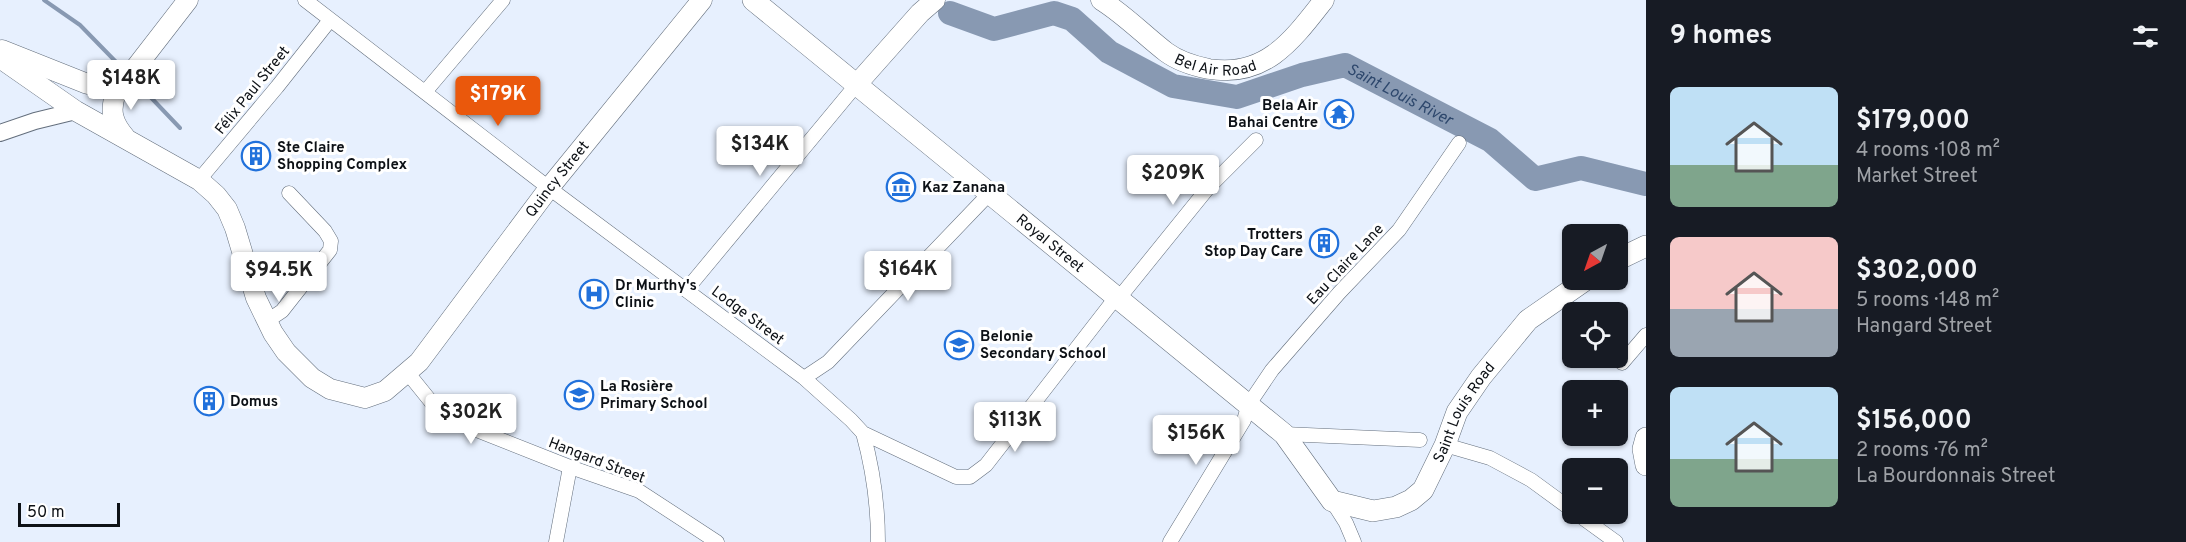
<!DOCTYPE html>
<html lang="en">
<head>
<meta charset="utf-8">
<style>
  :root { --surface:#171b24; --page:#20242c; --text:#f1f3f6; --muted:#9ea1a6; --accent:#ea580c }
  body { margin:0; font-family:Overpass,sans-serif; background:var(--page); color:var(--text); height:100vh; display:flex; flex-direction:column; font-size:22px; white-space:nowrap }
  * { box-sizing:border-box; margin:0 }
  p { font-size:20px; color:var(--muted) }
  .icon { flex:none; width:33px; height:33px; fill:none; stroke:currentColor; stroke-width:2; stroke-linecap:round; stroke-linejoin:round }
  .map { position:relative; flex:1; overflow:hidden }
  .details { display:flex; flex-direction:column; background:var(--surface); width:540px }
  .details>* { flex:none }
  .needle { width:39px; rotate:220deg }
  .buttons { position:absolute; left:1562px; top:224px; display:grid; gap:12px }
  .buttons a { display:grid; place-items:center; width:66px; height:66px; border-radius:9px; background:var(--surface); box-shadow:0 2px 4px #0004; font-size:30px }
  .scale { position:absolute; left:18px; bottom:15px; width:102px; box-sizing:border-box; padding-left:6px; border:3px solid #0d1116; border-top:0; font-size:16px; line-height:21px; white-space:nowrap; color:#0d1116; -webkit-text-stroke:4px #fff; paint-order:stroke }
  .price { position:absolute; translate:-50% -51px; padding:0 14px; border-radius:6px; background:#fff; color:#222; font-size:20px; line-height:39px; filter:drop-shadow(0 2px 3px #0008) }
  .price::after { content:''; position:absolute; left:50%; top:36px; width:18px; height:14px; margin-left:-9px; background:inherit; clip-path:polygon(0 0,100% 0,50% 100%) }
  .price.selected { background:var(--accent); color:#fff }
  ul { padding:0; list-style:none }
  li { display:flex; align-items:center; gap:18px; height:150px; padding:0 24px }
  li span { display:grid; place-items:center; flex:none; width:168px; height:120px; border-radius:9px; color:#555 }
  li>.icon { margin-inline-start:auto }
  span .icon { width:72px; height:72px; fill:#fffc; stroke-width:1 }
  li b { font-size:26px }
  h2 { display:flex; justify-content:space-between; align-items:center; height:72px; padding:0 24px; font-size:26px }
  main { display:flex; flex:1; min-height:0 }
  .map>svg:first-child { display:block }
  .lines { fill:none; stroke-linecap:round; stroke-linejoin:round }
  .stream { stroke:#8899b2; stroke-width:4 }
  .river { stroke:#8899b2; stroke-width:24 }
  .minor-casing { stroke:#636e7c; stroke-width:15 }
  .tertiary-casing { stroke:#636e7c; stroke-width:18 }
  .secondary-casing { stroke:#636e7c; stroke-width:21 }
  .primary-casing { stroke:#636e7c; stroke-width:22 }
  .minor { stroke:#fff; stroke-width:14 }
  .tertiary { stroke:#fff; stroke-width:16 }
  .secondary { stroke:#fff; stroke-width:20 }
  .primary { stroke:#fff; stroke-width:21 }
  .labels { text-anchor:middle; stroke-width:6; stroke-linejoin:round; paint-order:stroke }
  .street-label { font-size:15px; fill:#0d1116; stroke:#fff }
  .poi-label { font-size:15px; font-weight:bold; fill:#0d1116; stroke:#fff; text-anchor:start }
  .water-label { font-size:16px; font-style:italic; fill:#2d476c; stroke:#fff }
</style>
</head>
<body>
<main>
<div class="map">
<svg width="1646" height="542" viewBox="0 0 1646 542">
  <rect width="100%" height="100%" fill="#e7f0fe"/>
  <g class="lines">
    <path class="stream" d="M44,0l36,25 40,41
      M139,85l41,43"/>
    <path class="river" id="s1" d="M950,13l44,16 60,-16 18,6 37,33 64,34 64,11 65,-22 43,-10 145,75 45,39 46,-11 65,16"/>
    <g class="minor-casing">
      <path id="minor" d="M305,0l244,188 255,190 47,42 12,13 93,44h14l16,-12 131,-169
        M425,92l78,-92
        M199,180l78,-93 53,-67
        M687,289l170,-205
        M1119,298l89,-110 48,-48
        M267,321l15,-10 48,-61 1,-9 -6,-10 -36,-38
        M1622,363l24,-28
        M407,372l25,31 25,17 17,9 96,38 69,24 78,51
        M804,378l24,-16 161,-168
        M863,433c10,36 15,71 15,109
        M1284,434l136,6
        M1445,445l45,13 41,22 41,30
        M1332,501l14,22 8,19
        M1576,513l40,29
        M556,542l14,-75
        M1170,542l74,-122 5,-16 23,-34 67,-77 60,-63 60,-87"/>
    </g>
    <g class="tertiary-casing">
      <path id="tertiary" d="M0,133l35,-12 41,-10"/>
    </g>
    <g class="secondary-casing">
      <g id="secondary">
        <path id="s2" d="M1101,0c24,15 43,35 65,52 12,9 28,14 43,17 56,9 83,-28 115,-69"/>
        <path d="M2,50l83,33 11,3 28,-4"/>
        <path id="s3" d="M0,58l76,53 123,69 17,15 11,14 8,19 21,70 17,35 13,19 26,26 18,11 35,9 20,-7 34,-29 130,-174 153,-188"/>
        <path d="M857,84l63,-71 15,-13"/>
        <path d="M125,137c-12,-14 -16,-26 -9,-44l72,-93"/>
      </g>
    </g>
    <g class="primary-casing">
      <g id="primary">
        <path id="s4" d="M753,0l531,434 48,67 41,10 23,-4 15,-7 12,-10 22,-45 12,-33 24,-35 47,-57 59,-41"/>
        <path d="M1617,260l29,-14"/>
        <path d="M1646,438l-3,11 3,16"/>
      </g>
    </g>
    <use href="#minor" class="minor"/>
    <use href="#tertiary" class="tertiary"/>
    <use href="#secondary" class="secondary"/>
    <use href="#primary" class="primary"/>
  </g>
  <defs>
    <g id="temple-ring" transform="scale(1.5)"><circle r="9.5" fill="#fff" stroke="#2171db" stroke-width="1.5"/><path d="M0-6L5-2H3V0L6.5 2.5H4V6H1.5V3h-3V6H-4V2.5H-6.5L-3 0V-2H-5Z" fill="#2171db"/></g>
    <g id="building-ring" transform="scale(1.5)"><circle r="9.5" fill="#fff" stroke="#2171db" stroke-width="1.5"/><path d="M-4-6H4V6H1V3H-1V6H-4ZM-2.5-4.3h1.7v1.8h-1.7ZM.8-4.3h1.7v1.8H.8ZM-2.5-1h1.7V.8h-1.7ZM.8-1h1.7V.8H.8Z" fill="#2171db"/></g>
    <g id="museum-ring" transform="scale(1.5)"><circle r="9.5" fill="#fff" stroke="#2171db" stroke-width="1.5"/><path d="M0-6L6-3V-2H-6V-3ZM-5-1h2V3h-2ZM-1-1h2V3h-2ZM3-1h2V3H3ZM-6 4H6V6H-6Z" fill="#2171db"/></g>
    <g id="hospital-ring" transform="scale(1.5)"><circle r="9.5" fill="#fff" stroke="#2171db" stroke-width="1.5"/><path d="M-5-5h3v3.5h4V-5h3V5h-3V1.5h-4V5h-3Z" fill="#2171db"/></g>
    <g id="school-ring" transform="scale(1.5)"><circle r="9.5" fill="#fff" stroke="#2171db" stroke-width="1.5"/><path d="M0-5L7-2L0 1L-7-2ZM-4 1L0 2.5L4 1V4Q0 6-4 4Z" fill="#2171db"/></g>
  </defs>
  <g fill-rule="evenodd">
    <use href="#temple-ring" x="1339" y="114"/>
    <use href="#building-ring" x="256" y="156"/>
    <use href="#museum-ring" x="901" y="187"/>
    <use href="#building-ring" x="1324" y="243"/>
    <use href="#hospital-ring" x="594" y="294"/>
    <use href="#school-ring" x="959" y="345"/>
    <use href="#school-ring" x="579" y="395"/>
    <use href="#building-ring" x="209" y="401"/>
  </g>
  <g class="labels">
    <g class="street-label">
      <text dy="5" stroke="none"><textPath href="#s2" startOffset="136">Bel Air Road</textPath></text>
      <text transform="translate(252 90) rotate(-51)" y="5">Félix Paul Street</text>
      <text dy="5" stroke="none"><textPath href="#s3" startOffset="819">Quincy Street</textPath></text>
      <text dy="5" stroke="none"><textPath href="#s4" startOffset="384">Royal Street</textPath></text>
      <text transform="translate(1345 264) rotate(-47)" y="5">Eau Claire Lane</text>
      <text transform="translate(748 315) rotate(37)" y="5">Lodge Street</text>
      <text dy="5" stroke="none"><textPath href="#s4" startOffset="954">Saint Louis Road</textPath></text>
      <text transform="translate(597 460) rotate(21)" y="5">Hangard Street</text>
    </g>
    <g class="poi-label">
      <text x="1318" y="110" text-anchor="end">Bela Air<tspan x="1318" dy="17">Bahai Centre</tspan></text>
      <text x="277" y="152">Ste Claire<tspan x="277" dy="17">Shopping Complex</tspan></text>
      <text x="922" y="192">Kaz Zanana</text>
      <text x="1303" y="239" text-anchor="end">Trotters<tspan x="1303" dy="17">Stop Day Care</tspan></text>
      <text x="615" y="290">Dr Murthy's<tspan x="615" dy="17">Clinic</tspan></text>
      <text x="980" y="341">Belonie<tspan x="980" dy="17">Secondary School</tspan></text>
      <text x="600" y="391">La Rosière<tspan x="600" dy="17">Primary School</tspan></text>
      <text x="230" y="406">Domus</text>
    </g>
    <g class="water-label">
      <text dy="6" stroke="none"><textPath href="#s1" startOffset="490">Saint Louis River</textPath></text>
    </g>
  </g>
</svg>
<div class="buttons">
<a><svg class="needle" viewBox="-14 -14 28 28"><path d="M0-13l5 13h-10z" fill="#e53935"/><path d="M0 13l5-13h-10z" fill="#9ea1a6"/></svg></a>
<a><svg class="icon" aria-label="locate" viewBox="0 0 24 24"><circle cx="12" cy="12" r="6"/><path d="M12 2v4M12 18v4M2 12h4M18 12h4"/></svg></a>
<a>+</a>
<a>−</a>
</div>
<div class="scale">50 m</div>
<b class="price" style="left:131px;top:111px">$148K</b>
<b class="price selected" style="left:498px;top:127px">$179K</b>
<b class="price" style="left:760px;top:177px">$134K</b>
<b class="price" style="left:1173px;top:206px">$209K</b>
<b class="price" style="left:908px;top:302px">$164K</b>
<b class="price" style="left:279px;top:303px">$94.5K</b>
<b class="price" style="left:471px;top:445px">$302K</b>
<b class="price" style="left:1015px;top:453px">$113K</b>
<b class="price" style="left:1196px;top:466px">$156K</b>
</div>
<section class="details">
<h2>9 homes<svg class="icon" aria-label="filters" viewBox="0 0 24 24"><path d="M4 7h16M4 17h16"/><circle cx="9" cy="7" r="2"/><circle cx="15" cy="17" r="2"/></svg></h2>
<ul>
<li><span style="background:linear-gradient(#bfe0f5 65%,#7fa58c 0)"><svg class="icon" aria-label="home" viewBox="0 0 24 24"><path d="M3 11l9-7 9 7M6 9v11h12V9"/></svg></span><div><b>$179,000</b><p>4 rooms · 108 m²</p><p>Market Street</p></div></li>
<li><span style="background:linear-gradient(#f6c9c9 60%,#9aa5b1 0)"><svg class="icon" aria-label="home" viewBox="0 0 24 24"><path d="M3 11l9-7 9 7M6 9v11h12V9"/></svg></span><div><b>$302,000</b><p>5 rooms · 148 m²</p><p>Hangard Street</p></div></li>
<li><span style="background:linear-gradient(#bfe0f5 60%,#7fa58c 0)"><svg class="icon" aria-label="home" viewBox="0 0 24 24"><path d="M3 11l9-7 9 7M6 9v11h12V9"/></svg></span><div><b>$156,000</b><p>2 rooms · 76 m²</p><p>La Bourdonnais Street</p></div></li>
</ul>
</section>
</main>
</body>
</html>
